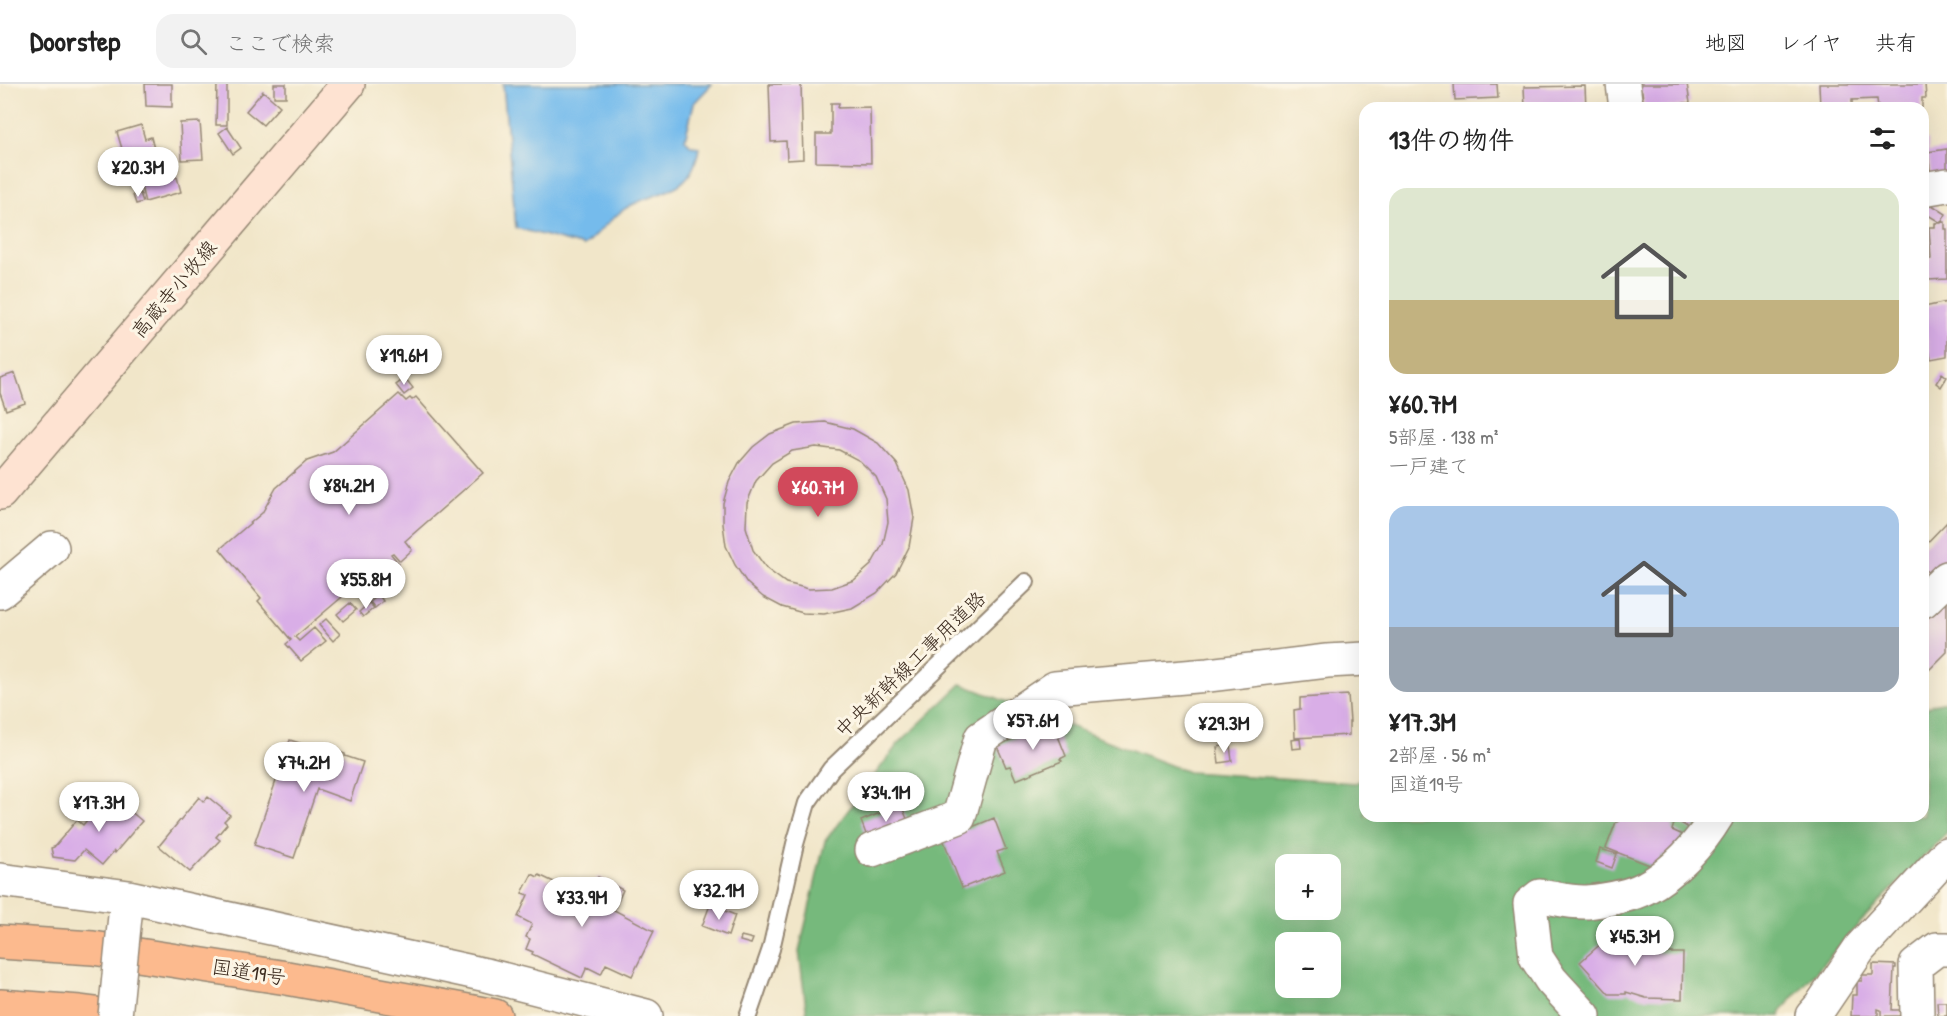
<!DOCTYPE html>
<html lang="ja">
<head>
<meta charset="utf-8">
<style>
  :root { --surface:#fff; --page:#f2f2f2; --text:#222; --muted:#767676; --line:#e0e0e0; --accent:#d1495b }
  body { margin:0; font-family:"Patrick Hand","Klee One",sans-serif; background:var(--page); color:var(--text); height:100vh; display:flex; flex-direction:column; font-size:22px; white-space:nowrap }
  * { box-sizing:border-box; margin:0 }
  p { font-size:20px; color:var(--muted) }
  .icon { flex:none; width:33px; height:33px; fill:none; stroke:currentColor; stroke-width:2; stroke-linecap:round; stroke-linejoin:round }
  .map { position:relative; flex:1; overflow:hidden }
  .side { position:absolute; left:1359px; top:18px; width:570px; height:720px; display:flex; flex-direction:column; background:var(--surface); border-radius:18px; box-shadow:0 6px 24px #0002 }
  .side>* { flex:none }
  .buttons { position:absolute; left:1275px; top:770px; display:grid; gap:12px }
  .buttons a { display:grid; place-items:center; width:66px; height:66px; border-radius:12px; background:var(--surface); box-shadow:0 6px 24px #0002; font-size:30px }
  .price { position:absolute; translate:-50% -51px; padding:0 14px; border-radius:21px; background:#fff; color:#222; font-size:20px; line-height:39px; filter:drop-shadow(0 2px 3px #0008) }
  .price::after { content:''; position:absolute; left:50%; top:36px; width:18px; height:14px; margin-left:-9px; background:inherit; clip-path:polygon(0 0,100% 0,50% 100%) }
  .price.current { background:var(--accent); color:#fff }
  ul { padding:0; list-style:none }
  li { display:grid; align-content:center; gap:12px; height:318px; padding:0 30px }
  li span { display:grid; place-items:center; height:186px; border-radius:18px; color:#555 }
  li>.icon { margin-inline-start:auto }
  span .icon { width:108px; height:108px; fill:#fffc; stroke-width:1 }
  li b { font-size:26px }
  h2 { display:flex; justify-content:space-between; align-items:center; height:72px; padding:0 30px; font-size:26px }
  header { display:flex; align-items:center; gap:36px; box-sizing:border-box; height:84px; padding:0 30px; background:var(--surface); border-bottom:2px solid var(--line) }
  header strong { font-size:28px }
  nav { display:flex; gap:33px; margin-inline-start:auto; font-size:21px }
  .search { width:420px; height:54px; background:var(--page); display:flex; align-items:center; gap:15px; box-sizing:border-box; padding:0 21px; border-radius:18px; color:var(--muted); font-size:22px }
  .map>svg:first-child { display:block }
  .forest { fill:#76b97c; stroke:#58724d; stroke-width:1.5; fill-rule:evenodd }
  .water { fill:#75bbec; stroke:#587285; stroke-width:1.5 }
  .building { fill:#d9aee7; fill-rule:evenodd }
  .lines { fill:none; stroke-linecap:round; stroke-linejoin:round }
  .service-casing { stroke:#968874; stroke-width:20 }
  .minor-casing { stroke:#968874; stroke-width:36 }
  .secondary-casing { stroke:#968874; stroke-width:36 }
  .trunk-casing { stroke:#968874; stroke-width:36 }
  .service { stroke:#fff; stroke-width:16 }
  .minor { stroke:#fff; stroke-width:33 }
  .secondary { stroke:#fee3d2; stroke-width:33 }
  .trunk { stroke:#fcba8e; stroke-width:33 }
  .minor-bridge-casing { stroke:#968874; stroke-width:36; stroke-linecap:butt }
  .minor-bridge { stroke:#fff; stroke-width:33 }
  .labels { text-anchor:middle; stroke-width:6; stroke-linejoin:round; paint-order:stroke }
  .street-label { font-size:20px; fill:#3b2a1e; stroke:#fcf5e5 }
</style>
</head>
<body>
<header>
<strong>Doorstep</strong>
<div class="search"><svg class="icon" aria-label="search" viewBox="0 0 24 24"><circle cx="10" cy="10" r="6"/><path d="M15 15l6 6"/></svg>ここで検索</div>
<nav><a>地図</a><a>レイヤ</a><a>共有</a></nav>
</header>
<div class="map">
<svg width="1947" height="932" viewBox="0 0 1947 932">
  <rect width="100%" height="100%" fill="#fcf5e5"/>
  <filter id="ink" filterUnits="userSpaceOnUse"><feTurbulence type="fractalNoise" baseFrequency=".0167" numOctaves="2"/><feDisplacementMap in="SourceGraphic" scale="12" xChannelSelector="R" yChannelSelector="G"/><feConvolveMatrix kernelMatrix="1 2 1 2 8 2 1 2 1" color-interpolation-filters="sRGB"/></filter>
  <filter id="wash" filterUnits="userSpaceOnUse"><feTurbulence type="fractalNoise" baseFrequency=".008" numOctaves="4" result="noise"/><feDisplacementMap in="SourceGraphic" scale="24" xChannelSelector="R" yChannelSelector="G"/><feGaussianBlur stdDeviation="1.35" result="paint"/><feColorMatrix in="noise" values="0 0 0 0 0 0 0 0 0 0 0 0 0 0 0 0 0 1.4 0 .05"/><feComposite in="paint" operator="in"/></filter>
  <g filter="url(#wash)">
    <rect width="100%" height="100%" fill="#f1e6c9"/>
    <path class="forest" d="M961,600l227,88 167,11 10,-6v39h558v-106l10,-6 14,-3v132l-80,82 -86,96v5h-974l-8,-65 26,-110 73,-97zM1286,780h44v45h-44zM1286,858h44v45h-44z"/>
    <path class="water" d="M503,0h209l-18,19 -9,36 6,7 8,1c-7,49 -39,41 -73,61 -15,10 -29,26 -42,38l-68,-18z"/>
    <g id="blocks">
      <path class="building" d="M145,0h27v23l-26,-1z
        M217,0h10v41h-11z
        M274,0h12v13h-12z
        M769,0h32l2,75 -16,1 -1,-19 -15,1z
        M1454,0h43l1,14 -43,2z
        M1638,0h49l3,19h-6v3l-40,2 -2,-17h-3z
        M1819,0h106l1,14h-4v10h-44l-1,-9 -25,1v8h-32z
        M1585,2l1,22h-61l-1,-21z
        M263,7l17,15 -17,19 -17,-14z
        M831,19h8l-1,5 32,-1 1,56 -55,-1v-28h15z
        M200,38l3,37 -21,1 -2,-37z
        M141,41l4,14 6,-2 11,44 15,-4 4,15 -36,10 -4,-15 -7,2 -17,-57z
        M227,43l14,21 -8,6 -14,-21z
        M1923,56h5v22h-3v16h-2z
        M1947,65v26l-16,2 -3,-25z
        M140,109l3,9 -7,2 -3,-9z
        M1929,119l17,11 -5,9 -18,-11z
        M1945,138v7h2v50l-19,1 -1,-20 4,-1 -2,-32h6v-4z
        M1947,218v54l-16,3 -8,-38v-3h3l-2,-11z
        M15,289l10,30 -19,7 -6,-17v-15z
        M1942,289l5,4 -6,10 -5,-4z
        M405,294l8,10 -9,7 -8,-10z
        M399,310l7,7 4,-3 2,2 4,-3 67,76 -78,68 7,9 -12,11 -7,-8 -2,1 8,10 -23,21 -8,-10 -73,62 4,4 15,-13 12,13 -25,20 -15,-17 5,-4 -33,-39 3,-3 -41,-49 42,-36 14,-25 31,-27 26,-9z
        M825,338l28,7 25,14 19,21 12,26 5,28 -5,29 -13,26 -19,20 -25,15 -28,6 -21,-1 -21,-6 -19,-10 -16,-14 -12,-18 -9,-19 -3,-22v-21l6,-21 10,-19 14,-16 17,-13 26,-10zM816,363l23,3 21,11 16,16 10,22 2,23 -5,22 -12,21 -17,15 -22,8 -23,1 -23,-6 -19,-14 -14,-19 -7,-23 1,-24 9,-22 16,-18 20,-12z
        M1947,438v45l-11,12 -13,-11v-21z
        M379,511l4,6 -8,7 -5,-6z
        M1947,513v55l-19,19 -5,-5v-45l3,-3 -2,-2z
        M350,519l6,7 -13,11 -6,-7z
        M369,519l5,5 -11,9 -4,-5z
        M326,535l14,15 -7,7 -14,-16z
        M1348,611l2,27h-1v13l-54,3 -1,-28 6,-1v-11z
        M1243,629l4,14 -18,4 -1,-2 -16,3 -3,-12z
        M1052,637l14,35 -6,3 2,2 -46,19 -6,-14 -4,1 -9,-21z
        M1300,655l1,9 -9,1 -1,-9z
        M290,656l22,7 2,-4 31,11v2l18,6 -13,39 -33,-12 -23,69 -40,-13z
        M1230,661l2,16 -13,2 -2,-16z
        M109,709l33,28 -27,32 -1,-2 -12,14 -18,-15 -9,10 -22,-3 -2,-9 3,-1 23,-27 6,5z
        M199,713l5,5 4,-5 22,18 -6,6 3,3 -11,13 4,3 -30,32 -31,-26z
        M904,719l2,5 -3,1 7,17 -41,16 -8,-21z
        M1621,732l49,1 -2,5 6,2 -2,6 11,5 -10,24 -11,-4 -5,13 -51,-20 10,-26h2z
        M1670,732h31l-8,15z
        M994,734l12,31 -9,3 8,19 -43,17 -19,-49z
        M1600,765l17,5 -5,14 -16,-6z
        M532,790l6,3 1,-2 49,23 10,-21 25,13 -9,20 40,21 -22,45 -26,-12 -5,10 -14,-7 -5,11 -50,-24 1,-2 -7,-3 4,-10 -4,-2 6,-13 -14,-7 10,-22 -6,-2z
        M710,821l25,10 -7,21 -26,-10z
        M1627,837l32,32h24l-1,46 -36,-1 -20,-6v2h-17l-29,-32z
        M741,852l12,3 -2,5 -11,-3z
        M1873,880l23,1v3h-2l-2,42h9v6h-20v-6l-3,-1v7h-27l1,-21h5v-14h5v-6h11z
        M1937,918h10v14h-9z"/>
    </g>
  </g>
  <g filter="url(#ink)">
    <use href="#blocks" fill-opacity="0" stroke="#968874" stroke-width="1.5"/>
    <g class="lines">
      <g class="service-casing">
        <path id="service" d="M748,932l23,-67 24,-105 12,-41 24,-34 195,-187"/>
      </g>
      <g class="minor-casing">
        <path id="minor" d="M1623,0l3,24
          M1923,105l24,-4
          M0,508l52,-44
          M1923,517l24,-23
          M872,766l87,-33 22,-79 74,-50 153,-13 119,-14 38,-2
          M0,796l129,17 357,78 160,41
          M1584,932l-33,-36 -15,-23 -6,-53 10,-8c15,2 32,7 47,6 19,-2 41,-5 58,-14 29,-15 55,-44 72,-72
          M1812,932l8,-9 40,-59 87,-94
          M1917,932l-1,-51 21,-16h10"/>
      </g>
      <g class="secondary-casing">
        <path id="secondary" d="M0,409l348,-409"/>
      </g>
      <g class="trunk-casing">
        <path id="trunk" d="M0,858l93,6 194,30 208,38
          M0,922l80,6 32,4"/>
      </g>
      <use href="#service" class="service"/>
      <use href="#minor" class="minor"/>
      <use href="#secondary" class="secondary"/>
      <use href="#trunk" class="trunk"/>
      <g class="minor-bridge-casing">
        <path id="minor-bridge" d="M115,932l10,-100"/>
      </g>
      <use href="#minor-bridge" class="minor-bridge"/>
    </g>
  </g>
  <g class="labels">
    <g class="street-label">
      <text transform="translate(174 205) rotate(-50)" y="7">高蔵寺小牧線</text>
      <text transform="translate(910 580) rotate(-44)" y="7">中央新幹線工事用道路</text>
      <text transform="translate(249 888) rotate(9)" y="7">国道19号</text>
    </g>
  </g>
</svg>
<div class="buttons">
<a>+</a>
<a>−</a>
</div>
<b class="price" style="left:138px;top:114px">¥20.3M</b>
<b class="price" style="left:404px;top:302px">¥19.6M</b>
<b class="price" style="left:349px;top:432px">¥84.2M</b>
<b class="price current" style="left:818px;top:434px">¥60.7M</b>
<b class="price" style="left:366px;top:526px">¥55.8M</b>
<b class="price" style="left:1033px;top:667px">¥57.6M</b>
<b class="price" style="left:1224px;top:670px">¥29.3M</b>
<b class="price" style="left:304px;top:709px">¥74.2M</b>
<b class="price" style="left:886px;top:739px">¥34.1M</b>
<b class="price" style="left:99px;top:749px">¥17.3M</b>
<b class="price" style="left:719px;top:837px">¥32.1M</b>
<b class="price" style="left:582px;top:844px">¥33.9M</b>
<b class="price" style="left:1635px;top:883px">¥45.3M</b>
<section class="side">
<h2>13件の物件<svg class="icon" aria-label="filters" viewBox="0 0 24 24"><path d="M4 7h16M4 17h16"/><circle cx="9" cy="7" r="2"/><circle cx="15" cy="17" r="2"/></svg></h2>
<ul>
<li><span style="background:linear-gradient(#dfe7d0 60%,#c2b280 0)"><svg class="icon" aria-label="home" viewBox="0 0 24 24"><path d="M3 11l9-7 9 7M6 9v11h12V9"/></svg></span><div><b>¥60.7M</b><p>5部屋 · 138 m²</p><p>一戸建て</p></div></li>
<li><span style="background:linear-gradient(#a9c7e8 65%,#9aa5b1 0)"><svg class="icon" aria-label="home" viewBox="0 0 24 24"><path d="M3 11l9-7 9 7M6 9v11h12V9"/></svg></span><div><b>¥17.3M</b><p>2部屋 · 56 m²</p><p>国道19号</p></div></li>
</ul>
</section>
</div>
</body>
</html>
